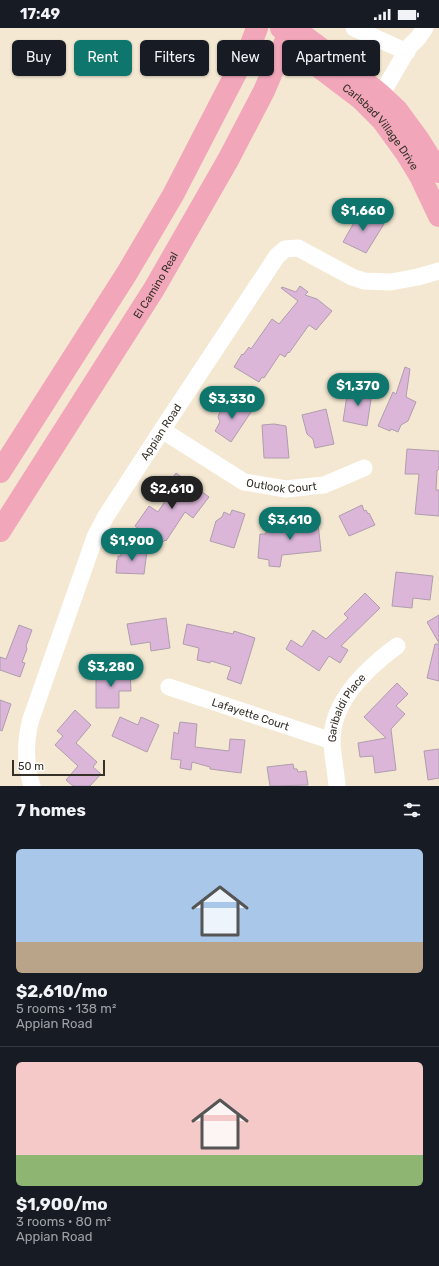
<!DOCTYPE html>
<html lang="en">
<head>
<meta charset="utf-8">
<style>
  :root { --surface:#171b24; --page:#242831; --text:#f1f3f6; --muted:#9ea1a6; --line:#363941; --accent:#0f766e }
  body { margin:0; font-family:Rubik,sans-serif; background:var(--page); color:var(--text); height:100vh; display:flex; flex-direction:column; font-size:15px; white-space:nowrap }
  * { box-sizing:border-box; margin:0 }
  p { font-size:13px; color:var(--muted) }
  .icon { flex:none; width:22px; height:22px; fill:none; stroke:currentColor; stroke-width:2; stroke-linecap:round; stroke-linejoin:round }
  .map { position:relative; height:758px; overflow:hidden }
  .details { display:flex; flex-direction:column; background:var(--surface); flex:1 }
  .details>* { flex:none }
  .banner { position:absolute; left:12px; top:12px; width:415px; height:36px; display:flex; gap:8px }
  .scale { position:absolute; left:12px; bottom:10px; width:93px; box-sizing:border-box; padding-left:4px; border:2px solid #353028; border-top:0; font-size:11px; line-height:14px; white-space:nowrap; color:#353028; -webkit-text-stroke:3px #fff; paint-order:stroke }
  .price { position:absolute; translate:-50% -34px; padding:0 9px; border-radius:14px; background:var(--accent); color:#fff; font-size:13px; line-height:26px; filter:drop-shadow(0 1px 2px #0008) }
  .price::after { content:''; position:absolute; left:50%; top:24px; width:12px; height:9px; margin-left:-6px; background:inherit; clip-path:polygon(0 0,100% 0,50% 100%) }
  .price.on { background:#222; color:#fff }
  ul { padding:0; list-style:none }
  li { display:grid; align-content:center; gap:8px; height:212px; padding:0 16px }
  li+li { border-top:1px solid var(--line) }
  li span { display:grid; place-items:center; height:124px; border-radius:6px; color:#555 }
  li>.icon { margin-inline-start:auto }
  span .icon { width:72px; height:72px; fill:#fffc; stroke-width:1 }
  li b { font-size:17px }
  h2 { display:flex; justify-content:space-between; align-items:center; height:48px; padding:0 16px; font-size:17px }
  .chip { padding:0 14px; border-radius:6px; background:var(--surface); box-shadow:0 1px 3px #0004; font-size:14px; line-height:36px }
  .chip.on { background:var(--accent); color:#fff }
  .status { display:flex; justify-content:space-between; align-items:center; height:28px; padding:0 20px; background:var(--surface); direction:ltr }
  .status svg { height:11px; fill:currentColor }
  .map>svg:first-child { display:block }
  .building { fill:#dbb6d8; stroke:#af9dae }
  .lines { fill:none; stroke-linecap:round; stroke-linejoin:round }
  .minor { stroke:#fff; stroke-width:17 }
  .major { stroke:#f2a6b9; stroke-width:22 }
  .labels { text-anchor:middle; stroke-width:4; stroke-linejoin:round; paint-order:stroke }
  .street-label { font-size:11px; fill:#353028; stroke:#fff }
</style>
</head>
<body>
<div class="status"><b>17:49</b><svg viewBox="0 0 49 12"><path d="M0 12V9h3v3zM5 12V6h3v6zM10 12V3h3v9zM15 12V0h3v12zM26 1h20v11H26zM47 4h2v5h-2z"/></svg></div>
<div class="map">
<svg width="439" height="758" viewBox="0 0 439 758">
  <rect width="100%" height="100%" fill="#f4e8d2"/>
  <path class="building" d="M360,184l12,5 12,7 -18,29 -23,-11z
    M300,258l8,6 -3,3 12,4 15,12 -16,19 -7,-5 -20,28 -1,-1 -3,5 -5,-3 -16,24 -2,-1 -3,5 -25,-15 8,-13 1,1 6,-8 2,2 21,-30 7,5 19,-23 -17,-13 1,-1 14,5z
    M405,339l5,2 -4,28 10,5 -8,19 -7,4 -3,7 -7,-3 -1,2 -12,-5 15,-34 3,2z
    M348,361l24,4 -5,33 -24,-5z
    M229,370l22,14 -20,30 -16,-11 5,-9 -2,-5 1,-3z
    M326,381l8,35 -19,4 -2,-9 -6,-5 -5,-19z
    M274,396l12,2 3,32h-25l-2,-33z
    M407,421l32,2v18l-2,2 -1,19h3v26l-24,-2 4,-40h-14z
    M176,445l33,24 -16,21 -8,-6 -19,29 -1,-1 -4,4 -26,-18 14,-20 9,6 15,-23 -6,-4z
    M362,477l2,6 2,-1 2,4 1,-1 6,12 -26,11 -10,-20z
    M232,482l13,4 -11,34 -24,-7 6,-20 6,-4 2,-5 6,3z
    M317,486l4,37 -39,4 -2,12 -11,-1v-6l-11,-2 2,-24h6v-2h4v-4l28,2 -1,-13z
    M121,522l26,1 -3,23 -28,-1 1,-13h1v-4h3z
    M396,544l37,4 -3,24 -17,-2 -1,10 -20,-2z
    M365,565l15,15 -39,38 7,4 -8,13 -11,-7 -10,15 -33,-22 5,-9 11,7 11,-17 13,9 22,-21 -4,-4z
    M439,587v28l-12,-21z
    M166,590l4,30 -19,3 -1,-9 -19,3 -4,-21z
    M187,596l46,10 1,-3 21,7 -14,46 -14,-5 4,-12 -20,-6 -1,2 -13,-3 2,-12 -16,-4z
    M19,597l13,5 -6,16 1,3 -5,13 3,1 -5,14 -20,-7v-13l6,2z
    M435,616h4v37l-12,-3z
    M96,643h34l1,20h-12v17h-23z
    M397,655l11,11 -12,12 9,8 -14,15 5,41 -21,3 -2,-17 -13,1 -2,-14 28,-5 -22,-21z
    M0,672l11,4 -9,27 -2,-1z
    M75,682l16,15 -15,18 21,19 -4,5 8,7 -11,12h-17l-7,-6 12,-14 -23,-21 8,-9 -6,-5z
    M120,689l18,8 3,-8 18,8 -12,27 -35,-16z
    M180,694l17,2 -2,23 34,4 1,-12 15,1 -4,33 -31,-4v-2l-18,-5 -1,8 -11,-2 1,-8 -10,-1 3,-27 4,2z
    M439,721v29l-11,2 -4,-29z
    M293,736l1,5h3l1,3 8,-1 2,14 -38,1 -3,-19z"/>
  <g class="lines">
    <g class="minor">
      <path d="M354,0l53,24"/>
      <path d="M381,67l28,-48 9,-9 7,-10"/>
      <path id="s1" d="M162,402l82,52 42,7 38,-4 40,-17"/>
      <path id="s2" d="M169,659l163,54"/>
      <path id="s3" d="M32,758c-7,-22 -7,-45 -1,-67l64,-182 11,-21 56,-86 115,-174 8,-7 13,-1 54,29 12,4 27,1 27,-5 21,-6"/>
      <path id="s4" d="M337,758c-1,-15 -5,-31 -5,-46 0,-39 35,-72 65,-94"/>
    </g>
    <g class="major">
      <path id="s5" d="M281,0l7,6 11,18 62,47 21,21 24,33 14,23 19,40"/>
      <path d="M288,6l16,2 54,40 23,19 16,15 22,30 20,32"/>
      <path d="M0,444l127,-199 46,-78 78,-151 6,-16"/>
      <path id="s6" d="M0,503l154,-242 74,-129 36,-69 27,-63"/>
    </g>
  </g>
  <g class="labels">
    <g class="street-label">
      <text dy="4" stroke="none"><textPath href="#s5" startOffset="142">Carlsbad Village Drive</textPath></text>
      <text dy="4" stroke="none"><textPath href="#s6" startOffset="291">El Camino Real</textPath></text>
      <text dy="4" stroke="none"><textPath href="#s3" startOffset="385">Appian Road</textPath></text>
      <text dy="4" stroke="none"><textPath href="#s1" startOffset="135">Outlook Court</textPath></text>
      <text dy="4" stroke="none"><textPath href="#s4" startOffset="82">Garibaldi Place</textPath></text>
      <text dy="4" stroke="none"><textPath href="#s2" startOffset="86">Lafayette Court</textPath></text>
    </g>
  </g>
</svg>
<div class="scale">50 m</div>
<b class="price" style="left:363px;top:204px">$1,660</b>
<b class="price" style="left:358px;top:379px">$1,370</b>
<b class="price" style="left:232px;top:392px">$3,330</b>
<b class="price on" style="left:172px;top:482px">$2,610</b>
<b class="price" style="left:290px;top:513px">$3,610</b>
<b class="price" style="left:132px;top:534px">$1,900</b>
<b class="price" style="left:111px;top:660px">$3,280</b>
<div class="banner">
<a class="chip">Buy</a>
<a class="chip on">Rent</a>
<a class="chip">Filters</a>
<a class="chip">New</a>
<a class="chip">Apartment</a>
</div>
</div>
<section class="details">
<h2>7 homes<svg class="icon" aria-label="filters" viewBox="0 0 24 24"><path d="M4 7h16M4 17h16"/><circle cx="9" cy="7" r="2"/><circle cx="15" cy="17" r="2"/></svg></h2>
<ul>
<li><span style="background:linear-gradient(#a9c7e8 75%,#b9a48a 0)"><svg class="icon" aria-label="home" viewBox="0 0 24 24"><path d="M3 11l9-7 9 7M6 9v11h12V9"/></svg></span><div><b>$2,610/mo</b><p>5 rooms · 138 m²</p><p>Appian Road</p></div></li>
<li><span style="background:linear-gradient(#f6c9c9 75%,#8fb573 0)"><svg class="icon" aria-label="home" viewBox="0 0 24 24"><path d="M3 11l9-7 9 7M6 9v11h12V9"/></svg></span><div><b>$1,900/mo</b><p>3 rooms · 80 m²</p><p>Appian Road</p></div></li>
</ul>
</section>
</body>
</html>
